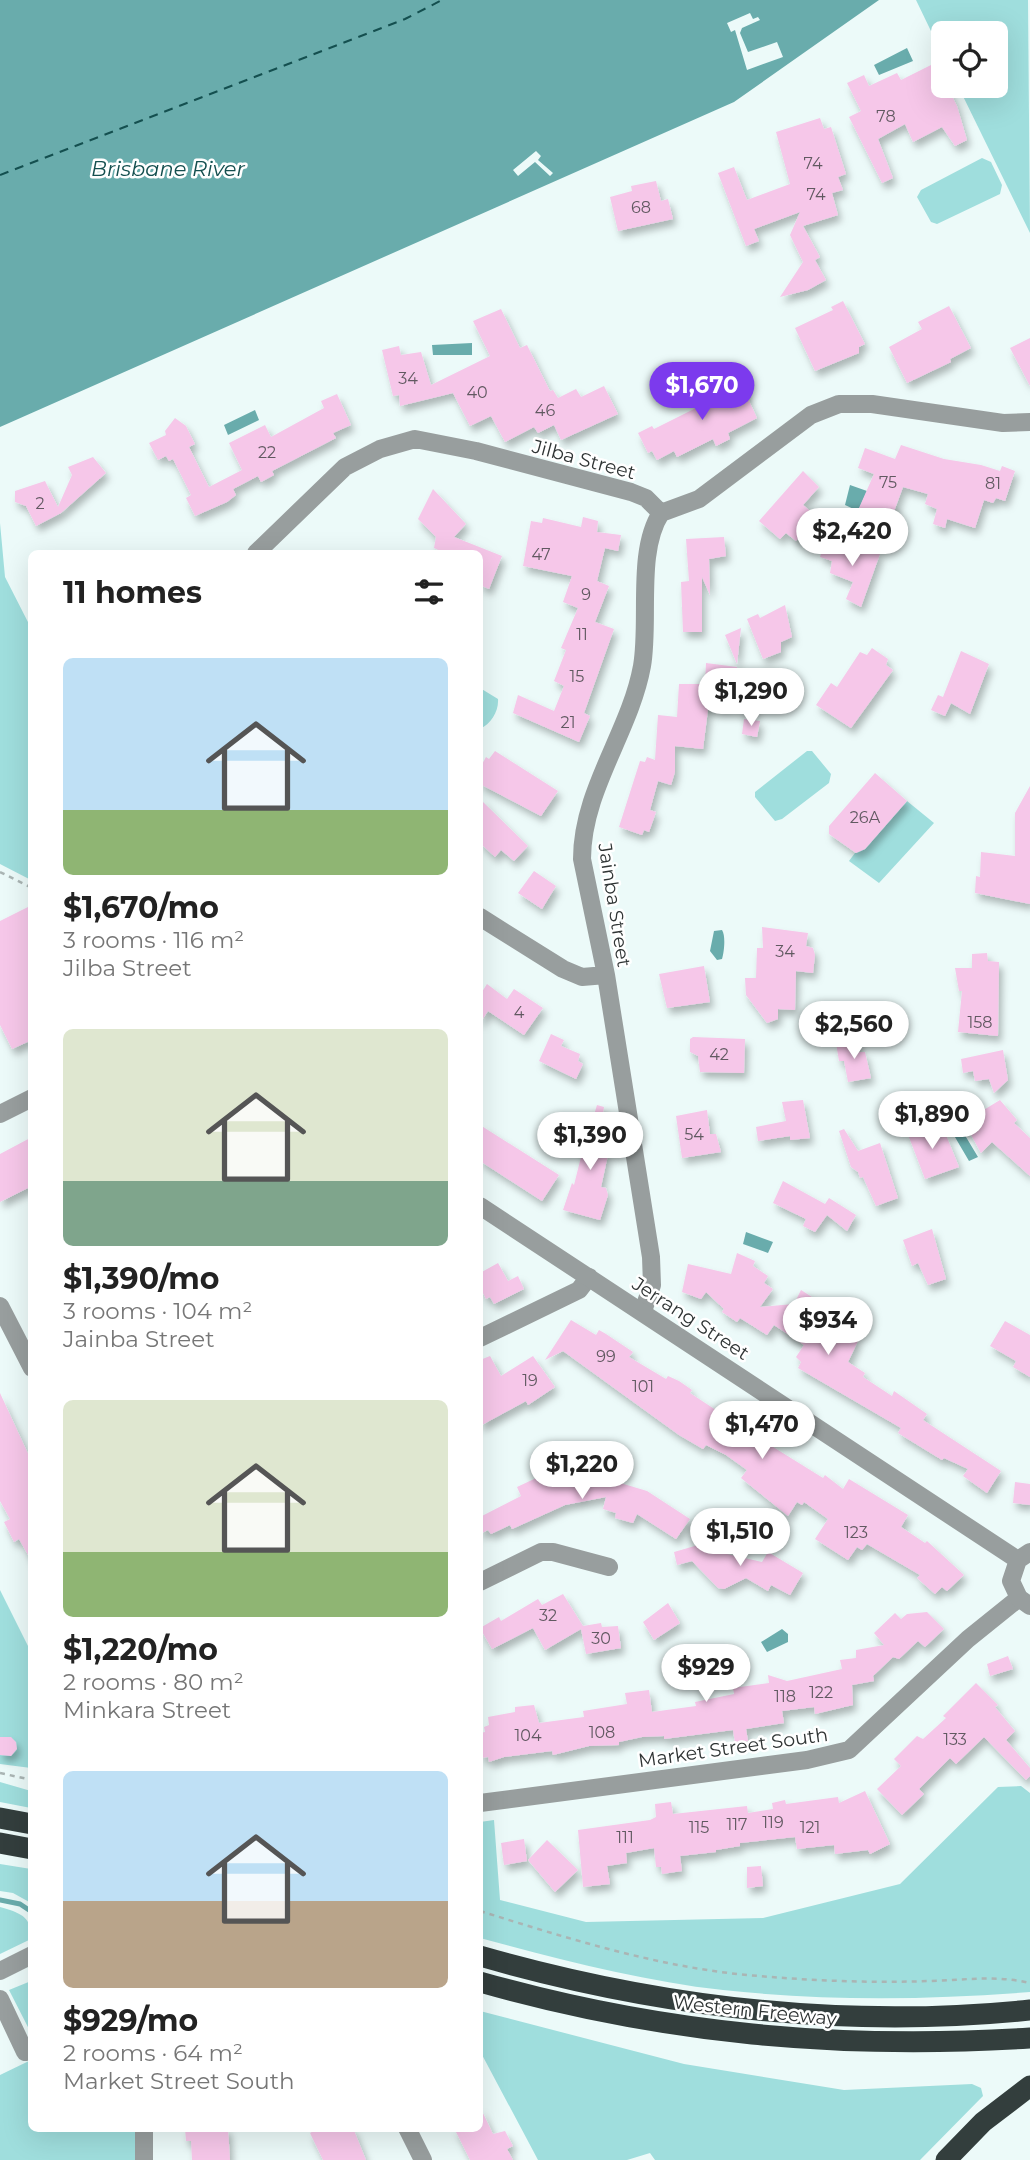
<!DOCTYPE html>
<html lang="en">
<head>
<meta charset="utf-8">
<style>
  :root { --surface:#fff; --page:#f2f2f2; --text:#222; --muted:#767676; --accent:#7c3aed }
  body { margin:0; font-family:Montserrat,sans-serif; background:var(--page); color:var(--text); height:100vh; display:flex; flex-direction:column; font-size:26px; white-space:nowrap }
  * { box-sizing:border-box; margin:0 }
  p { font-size:23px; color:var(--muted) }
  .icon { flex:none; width:38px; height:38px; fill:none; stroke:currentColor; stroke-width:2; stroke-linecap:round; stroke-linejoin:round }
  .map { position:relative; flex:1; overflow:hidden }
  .panel { position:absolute; left:28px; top:550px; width:455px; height:1582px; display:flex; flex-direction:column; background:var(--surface); border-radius:10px; box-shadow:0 7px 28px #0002 }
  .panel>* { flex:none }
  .tools { position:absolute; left:931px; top:21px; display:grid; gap:14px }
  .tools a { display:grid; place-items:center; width:77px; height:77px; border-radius:10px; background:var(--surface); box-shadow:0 7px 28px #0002; font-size:35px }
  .price { position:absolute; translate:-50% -60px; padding:0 16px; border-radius:24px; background:#fff; color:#222; font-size:23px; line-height:46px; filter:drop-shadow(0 2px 4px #0008) }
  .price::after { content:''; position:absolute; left:50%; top:42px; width:21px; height:16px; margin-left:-10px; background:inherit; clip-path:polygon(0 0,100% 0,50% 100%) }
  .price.active { background:var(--accent); color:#fff }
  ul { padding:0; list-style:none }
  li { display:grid; align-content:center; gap:14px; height:371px; padding:0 35px }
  li span { display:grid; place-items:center; height:217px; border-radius:10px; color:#555 }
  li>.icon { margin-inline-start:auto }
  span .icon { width:126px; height:126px; fill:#fffc; stroke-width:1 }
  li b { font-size:30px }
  h2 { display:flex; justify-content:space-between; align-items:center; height:84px; padding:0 35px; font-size:30px }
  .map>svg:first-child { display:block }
  .green { fill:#9fdedd }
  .water { fill:#69acac }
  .pier { fill:#ecfaf9 }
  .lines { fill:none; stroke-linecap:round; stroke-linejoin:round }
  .stream { stroke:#69acac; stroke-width:5 }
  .ferry { stroke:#144f4f; stroke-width:2; stroke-dasharray:9 7; stroke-linecap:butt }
  .building { fill:#f6c7e9; filter:url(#shadow) }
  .path { stroke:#aab5b4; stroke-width:2.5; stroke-dasharray:5 5; stroke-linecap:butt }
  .minor { stroke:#989e9e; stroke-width:18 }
  .tertiary { stroke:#989e9e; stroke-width:18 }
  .motorway { stroke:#333e3d; stroke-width:21 }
  .labels { text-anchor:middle; stroke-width:5; stroke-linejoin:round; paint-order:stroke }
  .number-label { font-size:16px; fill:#615961 }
  .street-label { font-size:19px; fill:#2f3434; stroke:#fff }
  .water-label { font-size:21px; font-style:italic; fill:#144f4f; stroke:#fff }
</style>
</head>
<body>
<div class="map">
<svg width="1030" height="2160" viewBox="0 0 1030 2160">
  <defs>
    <filter id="shadow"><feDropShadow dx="3.5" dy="6" stdDeviation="3.5" flood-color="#0004"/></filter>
  </defs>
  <rect width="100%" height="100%" fill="#ecfaf9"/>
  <path class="green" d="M916,0h112l2,233 -72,-147h38v-53h-53v23z
    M982,158l9,4 11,23 -2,9 -63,30 -6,-2 -14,-25 4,-7z
    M0,523l5,54 26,51v252l-31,-16z
    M480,688l18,11c1,12 -7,25 -18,30z
    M807,751h5l19,23 -2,9 -47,36 -7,2 -20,-24v-5z
    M907,801l27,22 -55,60 -30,-22 6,-8 10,-4z
    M0,1590l31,62v116l-31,-4z
    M0,1782l31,9v17l-31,-6z
    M1021,1786l9,7v199c-102,8 -205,9 -307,-2 -82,-9 -164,-31 -243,-52v-116l14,-2 6,80 86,22 177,-4 137,-34 98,-97z
    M0,1864l31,5v34l-18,-10 -13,-2z
    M0,1907c20,6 32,9 31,32l-31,15z
    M31,1981v52l-22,-43z
    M480,2011l204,53 160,26 128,-6 9,4 2,8 -63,64h-265l-5,-7 -23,7h-89l-58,-109z
    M31,2060l1,68h103l2,32h-137v-85z"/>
  <path class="water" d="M0,0h879l-145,102 -734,325z
    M907,48l6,13 -34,14 -5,-10z
    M472,343v12h-39l-1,-10z
    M255,410l4,10 -31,15 -4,-10z
    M850,485l17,6 -9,20 -13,-6z
    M722,930c4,6 2,23 0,29l-5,1 -7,-9 4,-20z
    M960,1127l18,30 -9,4 -17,-29z
    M746,1232l27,10 -5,11 -25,-9z
    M782,1629l6,5v8l-21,10 -6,-10z"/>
  <path class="pier" d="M750,13l3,6 5,-2 2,3 -18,8 -2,5 8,19 29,-10 6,15 -36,13 -12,-40 -4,2 -4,-9z
    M536,151l5,5 -3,4 15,13 -3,3 -15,-14 -17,14 -5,-6z"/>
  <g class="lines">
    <path class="stream" d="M0,1900l20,4 12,8"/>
    <path class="ferry" d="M0,175l405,-156 37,-19"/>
  </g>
  <path class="building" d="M931,65l9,17 3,-2v6h4l10,20 10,34 -12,6 -13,-19 -29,15 -8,-18 -27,15 15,39 -11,5 -33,-66 12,-6 -14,-28 17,-8 5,11 28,-13 4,7z
    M820,118l4,11 7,-2 15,47 -8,3 5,13 -11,3 6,22 -35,11 17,31 -5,3 11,20 -18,10 -28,7 23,-35 -13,-27 10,-23 -46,17 5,12 -13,5 -28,-73 16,-6 13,33 43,-16 -14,-52z
    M656,181l5,20 7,-2 5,20 -55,12 -8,-34 22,-6 -1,-5z
    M843,301l22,43 -6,3v6l-44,18 -20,-43 38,-18 -2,-3z
    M949,306l22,42 -21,11 1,3 -44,21 -18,-36 33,-18 -4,-7z
    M501,309l19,39 7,-3 23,46 3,-1 5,8 18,-9 5,8 23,-11 14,28 -57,26 -7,-15 -16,8 -4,-6 -29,15 -14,-26 -21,10 -17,-33 -53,13 -1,-11 -6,1 -11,-46 17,-4 2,9 20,-3 10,33 59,-29 -17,-35z
    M1030,338v48l-20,-38z
    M739,379l18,39 -29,15 2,6 -14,7 -3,-7 -36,18 -3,-6 -17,9 -5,-9 -4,2 -10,-20 14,-7 2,3 44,-22 -3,-6 9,-5 -3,-5 17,-8 3,5z
    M337,394l14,31 -18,8 3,5 -64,33 2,4 -13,7 -3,-6 -25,13 3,6 -9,7 -32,14 -9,-18 5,-3 -18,-36 -4,2 -3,-5 -8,4 -9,-17 17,-8 -1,-4 10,-13 11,8 9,18 -6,3 20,40 33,-17 -13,-27 36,-18 6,12 53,-29 -3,-7z
    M901,445l43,14 37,6 19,6 2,-5 13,5 -10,30 -9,-3 -3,5 -9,-3 -9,28 -28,-9 -2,9 -12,-4 4,-15 -12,-5 3,-10 -25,-7 -15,41 -15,-6 -4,10 -10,-24 15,-34 -16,-6 7,-20 30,11z
    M93,457l13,16 -45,40 -25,13 -10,-20 -11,-4v-11l30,-10 13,26 14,-32 -4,-8z
    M803,471l16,16 -16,18 11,9 -9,10 3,3 -12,14 -10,-8 -6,6 -21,-18z
    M433,489l33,35 -12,13 48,19 -13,33 -9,-4v-32h-35l-11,-5 2,-11 -18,-18z
    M583,517l15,4 -1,11 24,3 -3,16 -13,-3 -8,33 12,5 -14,36 19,7 -30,84 6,3 -11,26 -66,-29 5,-18 36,16 10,-25 -10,-5 12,-31 -5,-2 17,-40 -15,-6 9,-26 -49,-10 8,-45 11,2 1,-5 38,9z
    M724,537l2,19 -17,3 1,36 -8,-18v55h-19l-2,-50 8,-1 -3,-42z
    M826,540l33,12 3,-6 18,8 -19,53 -15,-8 7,-17 -23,-9 2,-12 -12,-4z
    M785,605l7,32 -11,5v10l-18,7 -16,-40 11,-5 2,4z
    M741,628l-4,36 -12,-29z
    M872,648l16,11 -2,6 7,5 -42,58 -35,-23 15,-22 6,4 23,-35 7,3z
    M961,651l28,13 -19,50 -19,-11 -6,13 -14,-6 7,-15 5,2z
    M706,663l31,4v20h-7l-3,18 -18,-3 -6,47 -28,-3v26l-4,13 -13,-4 -8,29 6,2 -7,20 -5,-2 -2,5 -23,-8 21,-66 5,1 2,-5 8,3 3,-45 19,2 2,-33h26z
    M744,719l16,2 -3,16 -15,-3z
    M495,751l63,40 -17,25 -61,-32v-16l6,-11 3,2z
    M875,773l32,28 -42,48 -9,4 -27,-19v-8z
    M1030,786v118l-55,-11 1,-17 4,1 1,-25 34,4v-43z
    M480,799l48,47 -14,15 -13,-11 -6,7 -15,-14z
    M534,871l22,15 -14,23 -24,-16z
    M32,905v135l-20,9 -12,-24v-104z
    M762,927l46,6 -2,13 7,2 2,7 -2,18 -17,-2 -1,39 -17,-1v10l-11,4 -21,-28 -1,-17h11l1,-30h6z
    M987,953l1,8 11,1 -1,74 -40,-4 4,-41h-3l-4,-23h17v-14z
    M704,966l6,36 -43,6 -8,-34z
    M487,984l20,15 7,-10 29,19 -19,27 -36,-24 -8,12v-28z
    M551,1034l13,6 -3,6 19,8 -2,7 5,3 -7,15 -37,-18z
    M693,1037l52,2 -1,34 -44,-1 -2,-16 -8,-4v-13z
    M858,1040l1,12h6l6,26 -23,4 -4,-21h-5l-3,-18z
    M1003,1050l5,30 -14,13 -5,-14 -14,2 -2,-10 -10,2 -2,-14z
    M803,1100l7,38 -20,2v-4l-32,5 -2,-14 30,-6 -4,-19z
    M1000,1100l17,20 -3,3 16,15v38l-38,-34 -11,11 -17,-31z
    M597,1105l7,2 -5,29 5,2 -2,16 6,1 -7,32 5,1 2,7 -8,25 -37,-10 9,-27 2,2 12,-48 -4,-2 3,-22 9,2z
    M707,1110l3,24h6l5,18 -39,6 -6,-42z
    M933,1123l6,15 7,-3 13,32 -34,12 -18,-47z
    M480,1125l79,50 -17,26 -62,-40z
    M844,1129l14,22 22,-8 18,55 -22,8 -13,-29 -3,1 -2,-6 -7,-5 -12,-36z
    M32,1137v49l-32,16v-48z
    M783,1181l42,23 4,-6 27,17 -9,16 -20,-16 -12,17 -12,-6 3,-7 -33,-16z
    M932,1229l14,50 -18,6 -10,-22 -6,3 -9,-26z
    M737,1253l18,8 -2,5 15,10 -4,7 9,6 -13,18 34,-3 7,-14 25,16 -7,10 39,25 -10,21 17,11 -2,4 29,19 2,-5 33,23 -4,6 78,51 -14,22 -24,-17 5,-7 -24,-11 -2,2 -44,-27 3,-5 -103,-60 3,-6 -5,-5 8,-12 -30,-20 -7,10 -27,-17 -3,4 -15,-10 2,-3 -18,-17 -5,7 -19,-7 6,-28 43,10z
    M498,1263l10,18 10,-5 6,13 -30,15 -4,-7 -4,2 -6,-12v-14z
    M571,1320l25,15 3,-5 7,4 27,18 -4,5 37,22 2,-3 11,5 13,9 -2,3 41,27 9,-14 10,7 -5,9 15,12 -3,3 66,41 2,-3 18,14 6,-10 59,36 -7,12 24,16 2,-2 37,34 -17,16 -5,-4 -7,7 -18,-16 3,-3 -53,-31 -5,6 -5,-3 -9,13 -33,-21 13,-20 -24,-17 -2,3 -5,-3 -9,14 -47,-38 6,-8 -21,-15 -20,-10 -3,4 -24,-14 -116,-84 -18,9z
    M1005,1321l25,14v42l-17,-10 3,-6 -26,-15z
    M490,1356l11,20 32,-20 22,31 -27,18 -2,-4 -46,25v-66z
    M0,1393l30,65 2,104 -13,-23 -5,3 -10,-20 6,-3 -10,-18z
    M562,1458h14v17l21,1 50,15 43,28 -14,20 -39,-25 -4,9 -18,-5 1,-5 -13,-4 3,-12 -41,8 -53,24 -2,-4 -19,9 -3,-4 -8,4v-17l41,-21 -4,-9 45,-21z
    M1015,1482l15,2v21l-17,-2z
    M712,1541l2,10 48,11 6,-10 35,21 -13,22 -19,-10 -3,6 -22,-13 -22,11 -6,-1 -26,-27 -15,4 -3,-13z
    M563,1594l20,32 18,-3 1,4 16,-1 3,22 -35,6 -5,-25 -36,21 -12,-22 -41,21 -12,-21 19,-11 2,4 37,-22 4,6z
    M668,1603l12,20 -26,17 -11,-18z
    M927,1612l17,17 -19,18 -7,-6 -19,18 -6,-2 -20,19 1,5 -22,4 1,20 -38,9 -1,-7 -32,4 2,12 -38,6 2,12 -13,2 -2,-13 -69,9v-3l-22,1 -23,5v3l-30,1 -36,9 -1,-4 -48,6 -15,5 -1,-5 -7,1 -1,-25 5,-1 -1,-5 5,-2 -1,-8 27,-5v-5l19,-2 5,18 45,-6 -1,-6 44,-7 -2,-11 24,-3 3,22 44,-6 -1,-4 39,-8 -1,-6 36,-5 -1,-8 19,6 55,-12 -2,-9 16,-2v-8l28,-5 -10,-12 21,-20 6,6 6,-5z
    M1008,1656l5,13 -23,7 -3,-12z
    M976,1683l22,22 -3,2 20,24 -9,9 24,28v8l-4,4 -42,-43 -28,27 -6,-6 -31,31 5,5 -22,21 -25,-26 24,-23 -7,-7 23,-23 6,3 23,-21 -3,-2z
    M0,1737h11l5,5 1,7 -6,7 -11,-1z
    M865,1791l25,53 -20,10 -2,-4 -33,4 -1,-9 -37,4 -2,-12 -55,6v3l-24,4v2l-36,4 2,15 -20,3 -1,-7h-5l-2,-19 -28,5 1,10 -20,3 3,18 -27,3 -5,-57 72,-10 6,-3 -1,-13 16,-2 2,12 74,-8 1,7 25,-4 -1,-6 13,-3 1,4 52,-7 1,6z
    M524,1839l3,22 -23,4 -3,-22z
    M547,1840l31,30 -23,22 -27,-32z
    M761,1866l2,20 -16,2v-21z
    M480,2107l13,27 12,-3 8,15 -6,3 6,11h-43l-16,-32h26z
    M185,2128h43l2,32h-38l-1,-19h-5z
    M319,2128h34l13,32h-43l-13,-27z"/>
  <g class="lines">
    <path class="path" d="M0,872l32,16
      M0,1773l32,7
      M480,1911c90,28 184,58 279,65 57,5 114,7 171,5 34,-1 66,-6 100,2"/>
    <path class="minor" d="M661,513l38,-14 112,-84 28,-11h33l131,19 27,-1
      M256,553l89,-86 35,-18 35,-10 61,12 155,41 15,6 15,15
      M480,917l83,52 19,8 24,-2
      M0,1306l32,62
      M643,1311l9,-26 -1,-28 -45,-282 -24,-116c0,-69 48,-127 60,-193 8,-45 -6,-115 19,-153
      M480,1338l99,-48 10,-13
      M480,1582l61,-30h12l56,15
      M480,1803l327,-43 42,-10 119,-111 51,-41
      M0,1971l32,-16
      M0,1999l25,53
      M144,2128v32
      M407,2128l16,32"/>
    <path class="tertiary" d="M0,1114l32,-16
      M480,1206l538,354
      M1030,1552l-12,8 -7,21 8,17 11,8"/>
    <path class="motorway" d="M0,1818l32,6
      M0,1843l32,6
      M480,1956c178,51 365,73 550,54
      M480,1982c183,52 360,68 550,56
      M946,2160l37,-38 47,-36"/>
  </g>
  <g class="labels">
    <g class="number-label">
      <text x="886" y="122">78</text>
      <text x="813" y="169">74</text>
      <text x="816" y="200">74</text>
      <text x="641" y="213">68</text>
      <text x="408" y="384">34</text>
      <text x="477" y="398">40</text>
      <text x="545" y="416">46</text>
      <text x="267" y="458">22</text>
      <text x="888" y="488">75</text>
      <text x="993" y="489">81</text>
      <text x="40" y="509">2</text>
      <text x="541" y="560">47</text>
      <text x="586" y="600">9</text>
      <text x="582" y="640">11</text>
      <text x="577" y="682">15</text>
      <text x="568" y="728">21</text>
      <text x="865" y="823">26A</text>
      <text x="785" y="957">34</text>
      <text x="519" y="1018">4</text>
      <text x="980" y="1028">158</text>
      <text x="719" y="1060">42</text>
      <text x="694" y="1140">54</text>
      <text x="606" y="1362">99</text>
      <text x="530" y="1386">19</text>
      <text x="643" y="1392">101</text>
      <text x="856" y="1538">123</text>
      <text x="548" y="1621">32</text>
      <text x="601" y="1644">30</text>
      <text x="821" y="1698">122</text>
      <text x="785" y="1702">118</text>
      <text x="602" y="1738">108</text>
      <text x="528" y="1741">104</text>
      <text x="955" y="1745">133</text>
      <text x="773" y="1828">119</text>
      <text x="737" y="1830">117</text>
      <text x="699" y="1833">115</text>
      <text x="810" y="1833">121</text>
      <text x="625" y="1843">111</text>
    </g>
    <g class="street-label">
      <text transform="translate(584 459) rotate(15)" y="7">Jilba Street</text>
      <text transform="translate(615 905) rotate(81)" y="7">Jainba Street</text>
      <text transform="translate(691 1318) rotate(33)" y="7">Jerrang Street</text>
      <text transform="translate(733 1747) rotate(-8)" y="7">Market Street South</text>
      <text transform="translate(755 2010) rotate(6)" y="7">Western Freeway</text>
    </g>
    <g class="water-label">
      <text x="168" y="176">Brisbane River</text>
    </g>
  </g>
</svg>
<div class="tools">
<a><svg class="icon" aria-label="locate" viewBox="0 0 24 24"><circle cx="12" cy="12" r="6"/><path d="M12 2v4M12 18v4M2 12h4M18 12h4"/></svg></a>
</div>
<b class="price active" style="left:702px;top:422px">$1,670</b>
<b class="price" style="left:852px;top:568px">$2,420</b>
<b class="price" style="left:751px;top:728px">$1,290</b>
<b class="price" style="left:854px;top:1061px">$2,560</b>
<b class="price" style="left:932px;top:1151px">$1,890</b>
<b class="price" style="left:590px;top:1172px">$1,390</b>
<b class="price" style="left:828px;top:1357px">$934</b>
<b class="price" style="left:762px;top:1461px">$1,470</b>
<b class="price" style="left:582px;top:1501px">$1,220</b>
<b class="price" style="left:740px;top:1568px">$1,510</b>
<b class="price" style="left:706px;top:1704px">$929</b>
<section class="panel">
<h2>11 homes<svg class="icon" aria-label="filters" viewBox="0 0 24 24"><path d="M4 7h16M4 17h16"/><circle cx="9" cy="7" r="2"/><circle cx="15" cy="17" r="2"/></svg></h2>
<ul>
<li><span style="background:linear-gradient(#bfe0f5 70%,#8fb573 0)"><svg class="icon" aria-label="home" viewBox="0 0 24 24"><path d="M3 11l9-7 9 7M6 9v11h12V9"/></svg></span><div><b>$1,670/mo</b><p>3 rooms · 116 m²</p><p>Jilba Street</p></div></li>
<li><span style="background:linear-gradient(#dfe7d0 70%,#7fa58c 0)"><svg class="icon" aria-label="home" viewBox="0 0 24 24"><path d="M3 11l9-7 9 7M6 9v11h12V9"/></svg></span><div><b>$1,390/mo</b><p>3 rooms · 104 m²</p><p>Jainba Street</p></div></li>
<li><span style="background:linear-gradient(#dfe7d0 70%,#8fb573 0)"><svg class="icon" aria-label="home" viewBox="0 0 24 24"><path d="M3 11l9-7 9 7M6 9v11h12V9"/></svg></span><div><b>$1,220/mo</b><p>2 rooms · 80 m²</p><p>Minkara Street</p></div></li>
<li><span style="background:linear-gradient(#bfe0f5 60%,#b9a48a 0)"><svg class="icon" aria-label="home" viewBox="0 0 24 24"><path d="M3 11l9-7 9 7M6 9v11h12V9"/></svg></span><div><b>$929/mo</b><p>2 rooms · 64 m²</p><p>Market Street South</p></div></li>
</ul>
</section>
</div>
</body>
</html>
